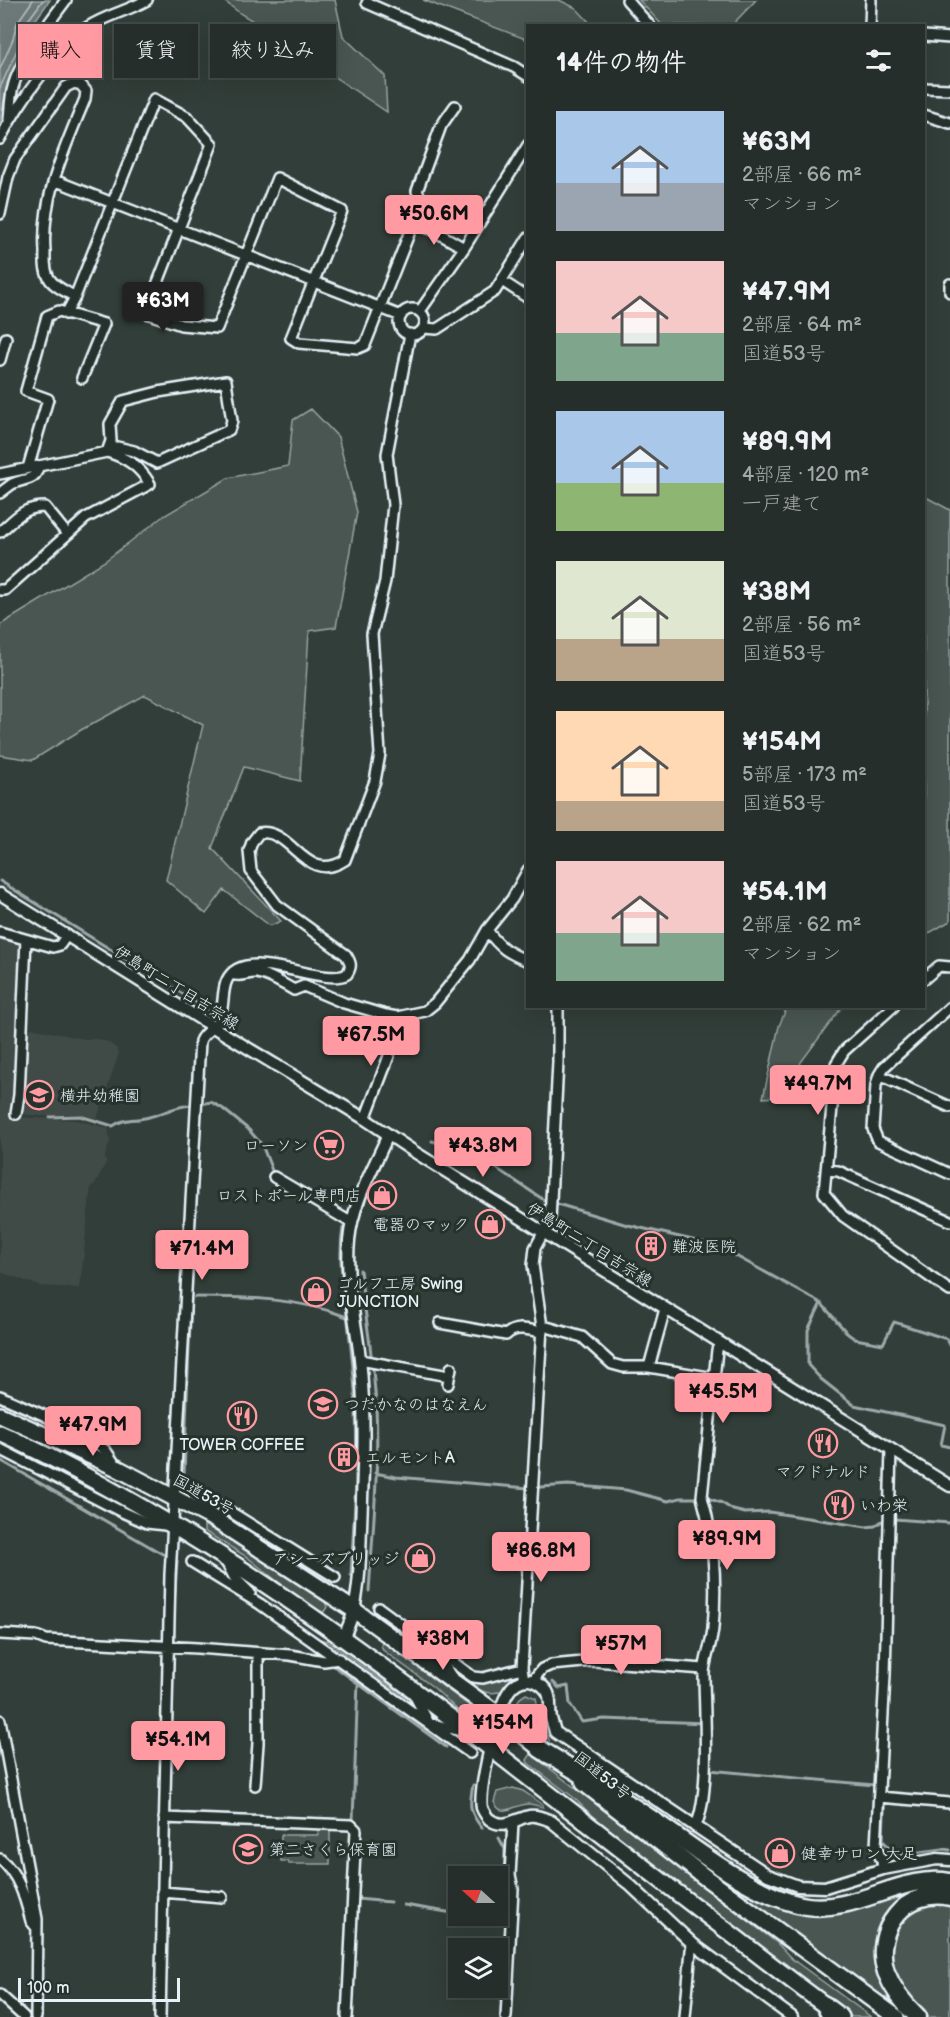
<!DOCTYPE html>
<html lang="ja">
<head>
<meta charset="utf-8">
<style>
  :root { --surface:#262e2b; --page:#2e3633; --text:#f1f3f6; --muted:#a4a8a9; --line:#424a47; --accent:#ff9aa2 }
  body { margin:0; font-family:"Balsamiq Sans","Klee One",sans-serif; background:var(--page); color:var(--text); height:100vh; display:flex; flex-direction:column; font-size:22px; white-space:nowrap }
  * { box-sizing:border-box; margin:0 }
  p { font-size:20px; color:var(--muted) }
  .icon { flex:none; width:33px; height:33px; fill:none; stroke:currentColor; stroke-width:2; stroke-linecap:round; stroke-linejoin:round }
  .map { position:relative; flex:1; overflow:hidden }
  .side { position:absolute; left:526px; top:24px; width:399px; height:984px; display:flex; flex-direction:column; background:var(--surface); border-radius:0px; box-shadow:0 6px 24px #0002,0 0 0 2px var(--line) }
  .side>* { flex:none }
  .hud { position:absolute; left:18px; top:24px; width:418px; height:54px; display:flex; gap:12px }
  .needle { width:39px; rotate:291deg }
  .controls { position:absolute; left:448px; top:1866px; display:grid; gap:12px }
  .controls a { display:grid; place-items:center; width:60px; height:60px; border-radius:0px; background:var(--surface); box-shadow:0 6px 24px #0002,0 0 0 2px var(--line); font-size:30px }
  .scale { position:absolute; left:18px; bottom:15px; width:162px; box-sizing:border-box; padding-left:6px; border:3px solid #e8f1f8; border-top:0; font-size:16px; line-height:21px; white-space:nowrap; color:#e8f1f8; -webkit-text-stroke:4px #26332d; paint-order:stroke }
  .price { position:absolute; translate:-50% -51px; padding:0 14px; border-radius:6px; background:var(--accent); color:#111; font-size:20px; line-height:39px; filter:drop-shadow(0 2px 3px #0008) }
  .price::after { content:''; position:absolute; left:50%; top:36px; width:18px; height:14px; margin-left:-9px; background:inherit; clip-path:polygon(0 0,100% 0,50% 100%) }
  .price.selected { background:#222; color:#fff }
  ul { padding:0; list-style:none }
  li { display:flex; align-items:center; gap:18px; height:150px; padding:0 30px }
  li span { display:grid; place-items:center; flex:none; width:168px; height:120px; border-radius:0px; color:#555 }
  li>.icon { margin-inline-start:auto }
  span .icon { width:72px; height:72px; fill:#fffc; stroke-width:1 }
  li b { font-size:26px }
  h2 { display:flex; justify-content:space-between; align-items:center; height:72px; padding:0 30px; font-size:26px }
  .pill { padding:0 21px; border-radius:0px; background:var(--surface); box-shadow:0 6px 24px #0002,0 0 0 2px var(--line); font-size:21px; line-height:54px }
  .pill.selected { background:var(--accent); color:#111 }
  .map>svg:first-child { display:block }
  .built { fill:#3f4b46 }
  .green { fill:#495651; stroke:#98a4a4; stroke-width:1.5 }
  .water { fill:#6d7978; stroke:#9ea9ab; stroke-width:1.5 }
  .lines { fill:none; stroke-linecap:round; stroke-linejoin:round }
  .shore { stroke:#b7c1c5; stroke-width:1.5 }
  .stream { stroke:#9ea9ab; stroke-width:3 }
  .minor-casing { stroke:#e8f1f8; stroke-width:14 }
  .tertiary-casing { stroke:#e8f1f8; stroke-width:15 }
  .trunk-casing { stroke:#e8f1f8; stroke-width:20 }
  .motorway-casing { stroke:#e8f1f8; stroke-width:21 }
  .minor { stroke:#26332d; stroke-width:9 }
  .tertiary { stroke:#26332d; stroke-width:10 }
  .trunk { stroke:#26332d; stroke-width:15 }
  .motorway { stroke:#26332d; stroke-width:16 }
  .labels { text-anchor:middle; stroke-width:6; stroke-linejoin:round; paint-order:stroke }
  .street-label { font-size:16px; fill:#e8f1f8; stroke:#26332d }
  .poi-label { font-size:16px; fill:#e8f1f8; stroke:#26332d; text-anchor:start }
</style>
</head>
<body>
<div class="map">
<svg width="950" height="2017" viewBox="0 0 950 2017">
  <rect width="100%" height="100%" fill="#323e39"/>
  <filter id="ink" filterUnits="userSpaceOnUse"><feTurbulence type="fractalNoise" baseFrequency=".0167" numOctaves="2"/><feDisplacementMap in="SourceGraphic" scale="12" xChannelSelector="R" yChannelSelector="G"/><feConvolveMatrix kernelMatrix="1 2 1 2 8 2 1 2 1" color-interpolation-filters="sRGB"/></filter>
  <g filter="url(#ink)">
    <path class="built" d="M0,934l21,7 -6,155 -3,4 -2,17 66,3 32,8 2,13 -5,15 1,7 -11,21 -4,2 -11,102 -40,-2 -40,-14z
      M26,1027l58,12h13l11,3 8,6 3,5 -22,66 -16,-5 -39,2 -21,-2z"/>
    <path class="green" d="M223,0h112l8,36 42,40 2,36 -75,-50 -35,-27 -36,-21z
      M423,0h136l17,8 16,17 -64,1v14z
      M639,0h117l-25,26 -69,-1z
      M311,409l27,28 19,75 -21,115 -27,4 -9,150 -56,-14 -32,81 69,73 -11,5 -46,-36 -18,24 -40,-34 37,-155 -58,-30 -64,35 -48,30 -33,-5v-130l105,-64 57,-44 66,-39 60,-12 5,-46z
      M924,496l26,14v411l-26,15z
      M787,1007h55l-41,55 -12,34 -26,2 16,-72z
      M204,1525l46,24 75,53 2,5 -3,5 -5,-1 -37,-26 -35,-28 -43,-26z
      M320,1639l7,2 78,56 12,14z
      M386,1640l4,1 43,38 39,29v7l-7,2 -32,-30 -49,-36 -3,-5 1,-4z
      M450,1663l28,21 18,-6 21,-3 1,2c-24,32 -49,9 -70,-12z
      M526,1694l10,4 4,20 9,22 -7,-5 -25,-26c-1,-8 2,-11 9,-15z
      M531,1754l246,189 15,16 79,58h-19l-247,-189 -32,-31 -45,-34 -1,-3z
      M513,1788l10,3 20,14v2c-4,0 -9,-3 -14,-3 -13,-1 -27,16 -35,-2l3,-10z
      M318,1830h12v34h-41l-1,-3h-7v-26h37z
      M724,1875l81,35 115,-23v3c-9,5 -20,10 -28,17 -30,26 -17,69 2,96l-1,1 -15,-10 -157,-116z
      M937,1904l13,2v111h-22c-13,-11 -32,-32 -36,-49 -4,-18 3,-44 18,-56 8,-6 18,-7 27,-8z"/>
    <path class="water" d="M0,0h50l-21,29 -2,13 -21,47 -6,38z"/>
    <g class="lines">
      <path class="shore" d="M0,69l13,-30 4,-16 16,-23
        M0,88l21,-47 3,-15 19,-26"/>
      <path class="stream" d="M0,881l215,133
        M562,1050l1,-44
        M201,1104l10,-2 11,6 27,22 13,15 11,28
        M50,1117l30,-1 33,10c12,-9 23,-5 36,-9 15,-4 27,-11 42,-12
        M560,1119l1,-39
        M432,1141l40,11 72,48 80,24 90,21 11,5 96,53 27,31 7,5 28,5 11,-22 53,17 3,6
        M343,1228c-5,29 0,58 4,86 4,32 8,64 9,96 2,55 -2,110 -5,165
        M360,1270c5,46 14,91 16,137 3,61 -3,123 -7,184
        M195,1297c51,0 104,1 152,20
        M821,1303l-13,27v35l13,14 33,26 91,20 -4,20 9,2
        M0,1460l166,96
        M375,1473l21,4 132,11 40,-3 58,5 42,11 12,-3h27l15,5 11,7 12,3 24,-1 97,15 9,-1 7,-5
        M184,1474l7,-177
        M894,1519l56,4
        M173,1622l4,-61
        M309,1654l10,1
        M334,1666l112,81
        M553,1682l6,6 9,-2 2,18 12,18 22,-3 101,4
        M709,1770l165,15
        M473,1785c-4,20 -4,27 9,43
        M885,1786l-2,55 14,14 46,-6 7,1
        M353,1820l5,-138
        M499,1838l6,11 -1,34 5,7
        M357,1899l33,3
        M404,1905l55,9
        M471,1916h1
        M490,1916l19,3"/>
      <g class="minor-casing">
        <path id="minor" d="M627,0l23,26
          M367,3l147,64 14,9
          M870,26l1,-26
          M924,36l26,2
          M924,88l26,1
          M924,115l26,8
          M9,120c1,-11 1,-23 4,-33 6,-25 37,-66 53,-87
          M0,139c17,-33 57,-92 88,-112 18,-12 40,-16 59,-27
          M54,180l347,136
          M0,214l8,-37 7,-18 51,-72 8,-4 7,2 5,6 -1,8c-20,49 -44,98 -40,152 0,9 -1,19 4,27 4,8 18,14 26,19
          M413,224l18,5 33,19
          M502,281l26,17
          M950,284v8
          M399 322a13 13 0 1 1 26 0a13 13 0 1 1-26 0Z
          M420,311l44,-63 64,-103
          M66,314l9,-17 79,-198 33,18 25,27 -66,169 35,12 36,3 60,-150 65,33 -51,127 8,5 59,5 7,-3 57,-144 -5,-10 24,-65 14,-20
          M424,328l13,1 58,-38 33,-53
          M0,360l6,-22
          M28,468l20,-69 -22,-8 21,-75 12,-5 45,13 -22,54
          M0,474l107,-22 10,-5 17,4 23,12 72,-33 3,-9 -6,-40 -68,11 -35,9 -13,23 1,17 -4,11
          M0,493c4,-3 8,-6 12,-9 12,-6 25,-3 26,-18
          M0,532c16,-14 23,-25 45,-25l22,27
          M0,590h5l81,-72 64,-34c-11,-18 -23,-26 -43,-32
          M487,930c13,18 21,23 41,31
          M0,932l53,15 7,-2 7,-10
          M232,974c10,4 15,-2 25,-1 13,2 26,11 37,17l10,-4 40,17 42,12 11,2 28,-6 10,-8 35,-43 17,-30 25,-31 16,-29
          M924,979l15,-13 11,1
          M894,1006l-50,45 -8,13 -12,129 19,23 107,75
          M950,1007l-66,60 -5,8 -3,10 -3,44 5,12 72,33
          M879,1075l71,32
          M16,1114l3,-19 7,-155
          M365,1119l24,-63 1,-13 -4,-28
          M827,1170l11,1 112,50
          M274,1177l78,46
          M440,1323l66,12c10,-10 23,-5 36,-3
          M542,1327h5l35,10 30,27 11,3h26l65,11
          M360,1360l89,16
          M649,1367l16,-58
          M448,1384l3,-16
          M0,1396l84,37 22,18 10,15
          M49,1435l32,-2
          M0,1449l120,62 27,12 18,2
          M197,1491l138,86
          M192,1562l68,42 210,149
          M226,1562l8,15 16,16
          M379,1608l94,69 10,1 39,-10
          M0,1634l36,2 10,4 151,8 93,7 34,6 15,-2
          M401,1640l32,7 18,29
          M524,1680l-2,-12 20,-341 -9,-62 2,-17 15,-28 8,-158v-56
          M533,1680l9,-11 9,-4 43,-4 110,8
          M413,1693l16,30 32,8
          M0,1720l37,199 -1,98
          M255,1785l3,-42v-89
          M879,1797l71,6
          M164,1818l187,7 5,5 -9,187
          M695,1827c16,-28 9,-119 9,-154 1,-15 8,-30 9,-45 4,-44 1,-89 -11,-131l15,-147 3,-7
          M0,1859c19,15 25,39 31,62l4,5
          M883,1869l-1,-8 -6,-14 9,-172 6,-226
          M162,1892l60,5
          M0,1995l24,22
          M160,2017l10,-442 30,-534c4,-10 13,-11 18,-20 7,-11 3,-29 9,-41 18,-37 96,8 120,-6 5,-8 4,-11 -1,-19l-69,-50 -26,-34 -2,-20 3,-9 7,-9c33,-6 46,53 86,27l30,-79 5,-27 -8,-120 13,-53 8,-76 -6,-51 23,-120
          M506,2017l7,-128 -3,-14 3,-52
          M685,2017l6,-67 2,-6"/>
      </g>
      <g class="tertiary-casing">
        <path id="tertiary" d="M0,894l213,133 152,92 48,32 537,335
          M343,1639c4,-10 9,-20 11,-30 6,-26 6,-55 7,-82 2,-56 5,-112 -1,-168 -4,-39 -15,-78 -11,-118 3,-37 24,-72 39,-106
          M792,2017l-99,-73 -63,-59 -79,-64c-7,-3 -14,-6 -22,-5 -13,3 -26,14 -40,3 -2,-2 -6,-8 -7,-11 -4,-18 16,-102 27,-117 4,-6 10,-11 19,-11 7,0 15,5 19,11 5,8 2,19 4,27 1,5 3,9 4,14l213,143 30,11 27,1 58,-18 54,-10 13,1"/>
      </g>
      <g class="trunk-casing">
        <path id="trunk" d="M0,1415l117,53 97,51 140,91 145,105 49,40
          M0,1433c268,124 492,321 726,497 38,29 76,59 115,87
          M584,1783l122,95 190,139"/>
      </g>
      <g class="motorway-casing">
        <path id="motorway" d="M540,1749c39,24 78,47 116,73 43,29 100,76 151,84 49,7 96,-33 143,-24
          M825,2005l6,12
          M918,2017c-14,-13 -25,-27 -32,-45 -14,-42 20,-85 64,-75"/>
      </g>
      <use href="#minor" class="minor"/>
      <use href="#tertiary" class="tertiary"/>
      <use href="#trunk" class="trunk"/>
      <use href="#motorway" class="motorway"/>
    </g>
  </g>
  <defs>
    <g id="school-ring" transform="scale(1.5)"><circle r="9.5" fill="#26332d" stroke="#ff9aa2" stroke-width="1.5"/><path d="M0-5L7-2L0 1L-7-2ZM-4 1L0 2.5L4 1V4Q0 6-4 4Z" fill="#ff9aa2"/></g>
    <g id="supermarket-ring" transform="scale(1.5)"><circle r="9.5" fill="#26332d" stroke="#ff9aa2" stroke-width="1.5"/><path d="M-6-5.5h2.5l.6 2H6L4.5 2H-2.5L-4.4-4H-6ZM-1.5 3.2a1.3 1.3 0 1 0 .1 0ZM3 3.2a1.3 1.3 0 1 0 .1 0Z" fill="#ff9aa2"/></g>
    <g id="shop-ring" transform="scale(1.5)"><circle r="9.5" fill="#26332d" stroke="#ff9aa2" stroke-width="1.5"/><path d="M-5-2.5h2.3a2.7 3.5 0 0 1 5.4 0H5L5.5 6h-11ZM-1.5-2.5h3a1.5 2.3 0 0 0-3 0Z" fill="#ff9aa2"/></g>
    <g id="building-ring" transform="scale(1.5)"><circle r="9.5" fill="#26332d" stroke="#ff9aa2" stroke-width="1.5"/><path d="M-4-6H4V6H1V3H-1V6H-4ZM-2.5-4.3h1.7v1.8h-1.7ZM.8-4.3h1.7v1.8H.8ZM-2.5-1h1.7V.8h-1.7ZM.8-1h1.7V.8H.8Z" fill="#ff9aa2"/></g>
    <g id="restaurant-ring" transform="scale(1.5)"><circle r="9.5" fill="#26332d" stroke="#ff9aa2" stroke-width="1.5"/><path d="M-5-6h1v4h1v-4h1v4h1v-4h1v5L-1.5 .5V6h-2V.5L-5-1ZM5-6V6H3V1.5H1.5Q1.5-4 5-6Z" fill="#ff9aa2"/></g>
  </defs>
  <g fill-rule="evenodd">
    <use href="#school-ring" x="39" y="1095"/>
    <use href="#supermarket-ring" x="329" y="1145"/>
    <use href="#shop-ring" x="382" y="1195"/>
    <use href="#shop-ring" x="490" y="1224"/>
    <use href="#building-ring" x="651" y="1246"/>
    <use href="#shop-ring" x="316" y="1292"/>
    <use href="#school-ring" x="323" y="1404"/>
    <use href="#restaurant-ring" x="242" y="1416"/>
    <use href="#restaurant-ring" x="823" y="1443"/>
    <use href="#building-ring" x="344" y="1457"/>
    <use href="#restaurant-ring" x="839" y="1505"/>
    <use href="#shop-ring" x="420" y="1558"/>
    <use href="#school-ring" x="248" y="1849"/>
    <use href="#shop-ring" x="780" y="1853"/>
  </g>
  <g class="labels">
    <g class="street-label">
      <text transform="translate(177 987) rotate(32)" y="6">伊島町二丁目吉宗線</text>
      <text transform="translate(590 1244) rotate(32)" y="6">伊島町二丁目吉宗線</text>
      <text transform="translate(204 1494) rotate(29)" y="6">国道53号</text>
      <text transform="translate(603 1775) rotate(38)" y="6">国道53号</text>
    </g>
    <g class="poi-label">
      <text x="60" y="1101">横井幼稚園</text>
      <text x="308" y="1151" text-anchor="end">ローソン</text>
      <text x="361" y="1201" text-anchor="end">ロストボール専門店</text>
      <text x="469" y="1230" text-anchor="end">電器のマック</text>
      <text x="672" y="1252">難波医院</text>
      <text x="337" y="1289">ゴルフ工房 Swing<tspan x="337" dy="18">JUNCTION</tspan></text>
      <text x="344" y="1410">つだかなのはなえん</text>
      <text x="242" y="1450" text-anchor="middle">TOWER COFFEE</text>
      <text x="365" y="1463">エルモントA</text>
      <text x="823" y="1477" text-anchor="middle">マクドナルド</text>
      <text x="860" y="1511">いわ栄</text>
      <text x="399" y="1564" text-anchor="end">アシーズブリッジ</text>
      <text x="269" y="1855">第二さくら保育園</text>
      <text x="801" y="1859">健幸サロン 大足</text>
    </g>
  </g>
</svg>
<div class="controls">
<a><svg class="needle" viewBox="-14 -14 28 28"><path d="M0-13l5 13h-10z" fill="#e53935"/><path d="M0 13l5-13h-10z" fill="#a4a8a9"/></svg></a>
<a><svg class="icon" aria-label="layers" viewBox="0 0 24 24"><path d="M12 4l9 5-9 5-9-5zM3 14l9 5 9-5"/></svg></a>
</div>
<div class="scale">100 m</div>
<b class="price" style="left:434px;top:246px">¥50.6M</b>
<b class="price selected" style="left:163px;top:333px">¥63M</b>
<b class="price" style="left:371px;top:1067px">¥67.5M</b>
<b class="price" style="left:818px;top:1116px">¥49.7M</b>
<b class="price" style="left:483px;top:1178px">¥43.8M</b>
<b class="price" style="left:202px;top:1281px">¥71.4M</b>
<b class="price" style="left:723px;top:1424px">¥45.5M</b>
<b class="price" style="left:93px;top:1457px">¥47.9M</b>
<b class="price" style="left:727px;top:1571px">¥89.9M</b>
<b class="price" style="left:541px;top:1583px">¥86.8M</b>
<b class="price" style="left:443px;top:1671px">¥38M</b>
<b class="price" style="left:621px;top:1676px">¥57M</b>
<b class="price" style="left:503px;top:1755px">¥154M</b>
<b class="price" style="left:178px;top:1772px">¥54.1M</b>
<div class="hud">
<a class="pill selected">購入</a>
<a class="pill">賃貸</a>
<a class="pill">絞り込み</a>
</div>
<section class="side">
<h2>14件の物件<svg class="icon" aria-label="filters" viewBox="0 0 24 24"><path d="M4 7h16M4 17h16"/><circle cx="9" cy="7" r="2"/><circle cx="15" cy="17" r="2"/></svg></h2>
<ul>
<li><span style="background:linear-gradient(#a9c7e8 60%,#9aa5b1 0)"><svg class="icon" aria-label="home" viewBox="0 0 24 24"><path d="M3 11l9-7 9 7M6 9v11h12V9"/></svg></span><div><b>¥63M</b><p>2部屋 · 66 m²</p><p>マンション</p></div></li>
<li><span style="background:linear-gradient(#f6c9c9 60%,#7fa58c 0)"><svg class="icon" aria-label="home" viewBox="0 0 24 24"><path d="M3 11l9-7 9 7M6 9v11h12V9"/></svg></span><div><b>¥47.9M</b><p>2部屋 · 64 m²</p><p>国道53号</p></div></li>
<li><span style="background:linear-gradient(#a9c7e8 60%,#8fb573 0)"><svg class="icon" aria-label="home" viewBox="0 0 24 24"><path d="M3 11l9-7 9 7M6 9v11h12V9"/></svg></span><div><b>¥89.9M</b><p>4部屋 · 120 m²</p><p>一戸建て</p></div></li>
<li><span style="background:linear-gradient(#dfe7d0 65%,#b9a48a 0)"><svg class="icon" aria-label="home" viewBox="0 0 24 24"><path d="M3 11l9-7 9 7M6 9v11h12V9"/></svg></span><div><b>¥38M</b><p>2部屋 · 56 m²</p><p>国道53号</p></div></li>
<li><span style="background:linear-gradient(#ffd9b3 75%,#b9a48a 0)"><svg class="icon" aria-label="home" viewBox="0 0 24 24"><path d="M3 11l9-7 9 7M6 9v11h12V9"/></svg></span><div><b>¥154M</b><p>5部屋 · 173 m²</p><p>国道53号</p></div></li>
<li><span style="background:linear-gradient(#f6c9c9 60%,#7fa58c 0)"><svg class="icon" aria-label="home" viewBox="0 0 24 24"><path d="M3 11l9-7 9 7M6 9v11h12V9"/></svg></span><div><b>¥54.1M</b><p>2部屋 · 62 m²</p><p>マンション</p></div></li>
</ul>
</section>
</div>
</body>
</html>
